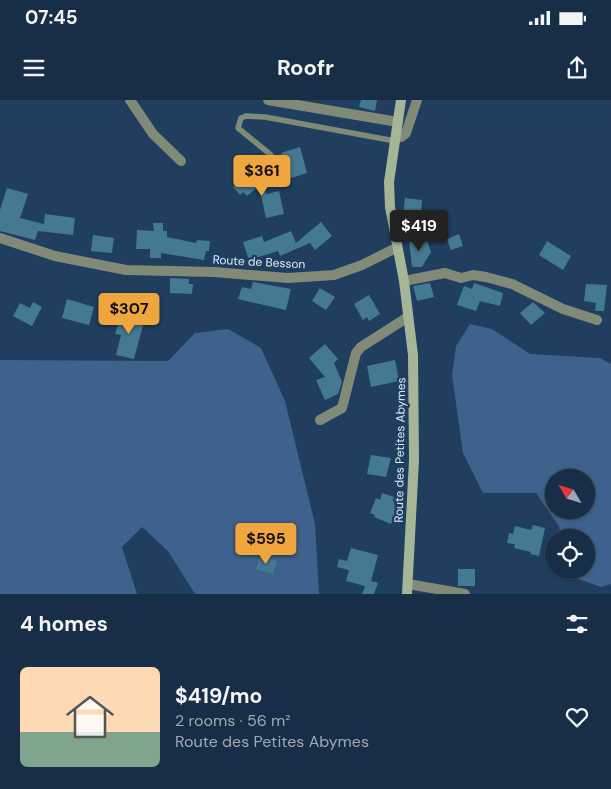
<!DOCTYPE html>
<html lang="en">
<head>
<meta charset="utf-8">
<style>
  :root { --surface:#182e47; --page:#253a52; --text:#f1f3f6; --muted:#9fa8b4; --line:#364a60; --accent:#f0a63e }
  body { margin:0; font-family:"DM Sans",sans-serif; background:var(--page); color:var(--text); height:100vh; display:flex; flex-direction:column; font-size:19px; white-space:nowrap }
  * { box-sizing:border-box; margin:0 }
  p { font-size:16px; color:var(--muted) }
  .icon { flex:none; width:28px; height:28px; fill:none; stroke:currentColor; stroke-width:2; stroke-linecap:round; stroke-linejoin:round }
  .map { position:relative; height:494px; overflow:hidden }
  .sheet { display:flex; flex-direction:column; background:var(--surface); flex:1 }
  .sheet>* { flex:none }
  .needle { width:32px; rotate:308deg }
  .fabs { position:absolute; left:545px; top:369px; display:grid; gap:10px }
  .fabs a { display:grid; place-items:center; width:50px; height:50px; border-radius:50%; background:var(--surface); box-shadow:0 1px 4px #0004,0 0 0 1px var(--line); font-size:25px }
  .price { position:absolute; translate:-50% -42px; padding:0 11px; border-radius:5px; background:var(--accent); color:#111; font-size:16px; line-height:32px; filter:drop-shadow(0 1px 2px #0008) }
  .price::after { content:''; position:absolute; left:50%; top:30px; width:15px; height:11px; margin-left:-8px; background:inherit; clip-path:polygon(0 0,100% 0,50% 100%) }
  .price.selected { background:#222; color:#fff }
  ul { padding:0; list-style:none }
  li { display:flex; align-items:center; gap:15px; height:125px; padding:0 20px }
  li span { display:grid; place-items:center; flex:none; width:140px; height:100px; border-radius:8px; color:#555 }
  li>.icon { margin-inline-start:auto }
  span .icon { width:60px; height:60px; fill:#fffc; stroke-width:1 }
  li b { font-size:21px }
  h2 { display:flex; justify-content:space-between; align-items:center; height:60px; padding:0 20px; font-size:21px }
  .status { display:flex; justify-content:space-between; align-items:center; height:35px; padding:0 25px; background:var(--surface); direction:ltr }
  .status svg { height:14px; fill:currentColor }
  header { display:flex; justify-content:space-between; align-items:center; height:65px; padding:0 20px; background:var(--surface); font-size:22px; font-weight:700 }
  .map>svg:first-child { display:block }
  .green { fill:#3d628b; fill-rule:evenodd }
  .building { fill:#457993 }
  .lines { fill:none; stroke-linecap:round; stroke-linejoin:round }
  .service { stroke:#808a77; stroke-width:5.5 }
  .minor { stroke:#808a77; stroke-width:10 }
  .secondary { stroke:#a5b698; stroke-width:10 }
  .labels { text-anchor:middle; stroke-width:5; stroke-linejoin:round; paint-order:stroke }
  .street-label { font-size:12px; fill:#dcebfb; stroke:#203e5f }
</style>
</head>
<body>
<div class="status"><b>07:45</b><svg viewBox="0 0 49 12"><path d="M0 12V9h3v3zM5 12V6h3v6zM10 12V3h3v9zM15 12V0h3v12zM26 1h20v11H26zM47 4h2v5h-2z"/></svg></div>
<header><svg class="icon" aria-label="menu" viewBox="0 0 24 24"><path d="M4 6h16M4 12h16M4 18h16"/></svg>Roofr<svg class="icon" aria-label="share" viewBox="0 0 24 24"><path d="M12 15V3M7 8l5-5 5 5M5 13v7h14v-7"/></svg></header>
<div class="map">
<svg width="611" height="494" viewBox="0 0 611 494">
  <rect width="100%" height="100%" fill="#203e5f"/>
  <path class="green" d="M470,224l22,5 38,25 70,4 11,6v220l-10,3 -34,-12 -1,-5h20v-32l-25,-1 -2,-11 -23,-33h-53l-20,-40 -11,-78 4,-29zM554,378h32v32h-32z
    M228,229l33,19 24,53 30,123 4,70h-124l-27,-43 -26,-24 -20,20 15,47h-137v-234l168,1 27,-28z"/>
  <path class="building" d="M361,0h16l-2,11 -16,-4z
    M300,47l7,26 -19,6 -7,-26z
    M251,76l16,18 12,-3 5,23 -18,4 -7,-32 -12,10 -4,-4 -3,3 -7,-8 8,-7 2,3z
    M7,88l21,6 -8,24 24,6 1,-10 30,4 -2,17 -35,-4 -3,9 -35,-9v-21z
    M405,98l17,2 -1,14 -18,1z
    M321,122l11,14 -17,14 -5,-7 -30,13 -2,-5 -29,9 -6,-18 19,-6 2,6 27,-11 5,12z
    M153,123h10v8h4v6l29,6 1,-3 13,1 -1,10h-3l-2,9 -43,-7v5h-11v-9h-14l1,-19 17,1z
    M459,134l4,12 -12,4 -4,-11z
    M93,135l21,3 -2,15 -21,-2z
    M426,137l5,15 -9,15h-10l-3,-26z
    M547,141l24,15 -8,14 -24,-15z
    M170,178l19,1v5h4l-1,10 -22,-1z
    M253,182l38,7 -5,21 -48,-11 4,-12 9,2z
    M430,183l4,14 -17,4 -4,-15z
    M474,183l29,10 -3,13 -20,-5 -4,10 -19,-6 7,-19 8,3z
    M586,184l21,1 -3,26h-9l1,-8 -12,-2z
    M320,188l15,9 -9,13 -14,-9z
    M369,195l11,19 -11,7 -2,-4 -4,3 -9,-16z
    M67,199l27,8 -5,18 -27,-7z
    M33,202l9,5 -10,19 -19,-10 7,-13 10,5z
    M533,202l12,11 -14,12 -11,-12z
    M122,212l23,6 -11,41 -18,-4 5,-20 -6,-1z
    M325,244l13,15 -4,4 8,19 -4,12 -13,6 -9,-20 9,-3 -16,-19z
    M395,260l4,21 -28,6 -4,-21z
    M371,355l20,3 -5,19 -19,-3z
    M382,393l15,5 -3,7 4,1 -7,18 -17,-7 1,-2 -5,-2 6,-15 4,2z
    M533,425l12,3 -6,28 -9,-2 1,-2 -17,-4 1,-4 -8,-1 2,-10 4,1 2,-8 16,4z
    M351,448l27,7 -7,26 7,2 -4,11h-12l3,-8 -19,-5 3,-11 -12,-3 2,-8 8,2z
    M260,456l17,5 -4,13 -17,-5z
    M458,469h17v17h-17z"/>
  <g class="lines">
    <path class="service" d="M271,55l-33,-27 3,-10 5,-2 19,1 130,24"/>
    <path class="minor" d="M130,0l23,34 28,27
      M268,0l130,22
      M396,34l5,3 5,-4 11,-33
      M0,138l55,18 71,14 88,2 74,6 46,-3 28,-10 34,-17
      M404,181l41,-8 16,5 12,-3 13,2 26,7 51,25 34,11
      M320,320l22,-12 14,-55 5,-6 47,-30
      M408,484l57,10"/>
    <path class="secondary" d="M401,0l-12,82 1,25 14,74 9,74 1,105 -7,134"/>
  </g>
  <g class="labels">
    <g class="street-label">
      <text transform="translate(259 162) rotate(3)" y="4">Route de Besson</text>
      <text transform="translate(400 350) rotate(-89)" y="4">Route des Petites Abymes</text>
    </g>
  </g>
</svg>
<div class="fabs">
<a><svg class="needle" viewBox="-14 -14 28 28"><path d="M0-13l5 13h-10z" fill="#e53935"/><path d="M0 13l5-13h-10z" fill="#9fa8b4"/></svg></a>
<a><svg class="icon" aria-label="locate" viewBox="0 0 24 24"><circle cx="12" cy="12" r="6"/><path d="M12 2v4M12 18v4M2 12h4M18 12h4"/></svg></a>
</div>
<b class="price" style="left:262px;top:97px">$361</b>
<b class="price selected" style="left:419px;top:152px">$419</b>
<b class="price" style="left:129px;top:235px">$307</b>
<b class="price" style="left:266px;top:465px">$595</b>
</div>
<section class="sheet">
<h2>4 homes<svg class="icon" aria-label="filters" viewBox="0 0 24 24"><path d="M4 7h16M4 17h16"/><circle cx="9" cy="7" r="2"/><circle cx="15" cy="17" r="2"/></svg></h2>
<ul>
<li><span style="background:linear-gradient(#ffd9b3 65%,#7fa58c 0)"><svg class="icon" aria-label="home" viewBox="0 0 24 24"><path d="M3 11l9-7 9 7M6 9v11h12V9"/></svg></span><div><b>$419/mo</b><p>2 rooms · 56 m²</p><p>Route des Petites Abymes</p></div><svg class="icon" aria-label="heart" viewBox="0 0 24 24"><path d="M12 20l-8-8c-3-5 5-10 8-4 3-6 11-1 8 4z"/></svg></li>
</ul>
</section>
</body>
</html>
